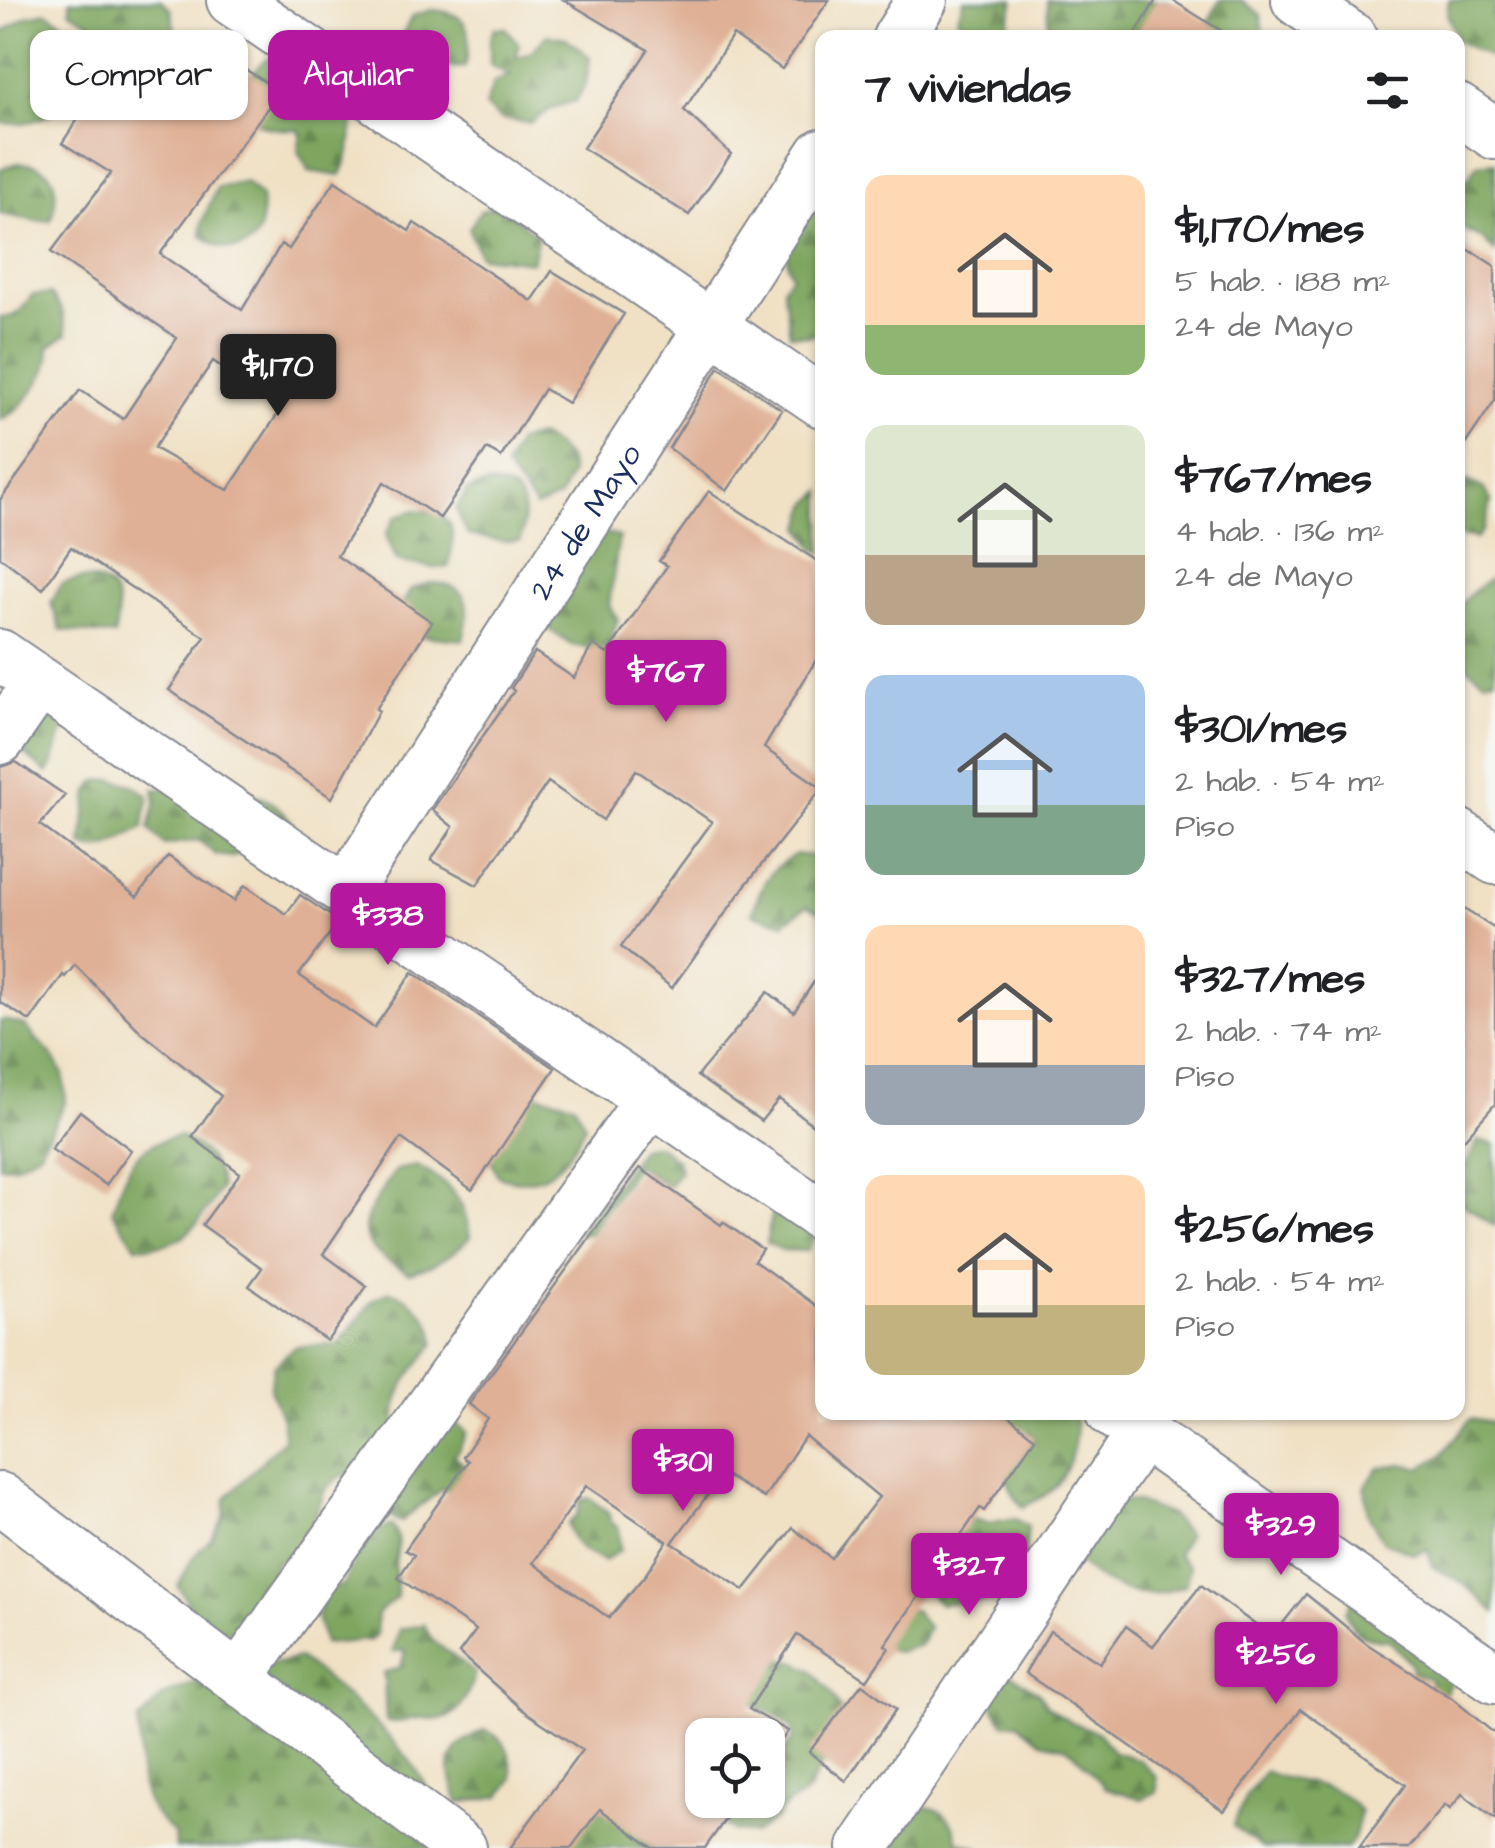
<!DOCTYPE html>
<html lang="es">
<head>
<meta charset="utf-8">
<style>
  :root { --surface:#fff; --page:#f2f2f2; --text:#202124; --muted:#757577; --accent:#b5179e }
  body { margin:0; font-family:"Architects Daughter",sans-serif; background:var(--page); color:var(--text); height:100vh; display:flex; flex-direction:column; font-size:38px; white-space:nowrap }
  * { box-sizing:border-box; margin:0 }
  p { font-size:32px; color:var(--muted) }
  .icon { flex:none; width:55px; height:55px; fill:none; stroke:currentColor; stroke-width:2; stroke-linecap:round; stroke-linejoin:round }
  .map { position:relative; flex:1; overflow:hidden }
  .panel { position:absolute; left:815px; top:30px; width:650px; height:1390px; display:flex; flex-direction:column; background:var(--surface); border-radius:20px; box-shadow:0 2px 8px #0004 }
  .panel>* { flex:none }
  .banner { position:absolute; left:30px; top:30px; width:635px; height:90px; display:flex; gap:20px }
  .buttons { position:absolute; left:685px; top:1718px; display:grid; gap:20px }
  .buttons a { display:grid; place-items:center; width:100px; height:100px; border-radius:20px; background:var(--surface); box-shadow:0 2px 8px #0004; font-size:50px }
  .price { position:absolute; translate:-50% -85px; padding:0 22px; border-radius:10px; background:var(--accent); color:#fff; font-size:32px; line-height:65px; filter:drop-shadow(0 2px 5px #0008) }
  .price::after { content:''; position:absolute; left:50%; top:60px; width:30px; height:22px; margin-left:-15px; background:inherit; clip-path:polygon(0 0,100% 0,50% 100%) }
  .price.selected { background:#222; color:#fff }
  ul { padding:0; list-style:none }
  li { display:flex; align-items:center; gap:30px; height:250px; padding:0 50px }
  li span { display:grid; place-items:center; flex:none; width:280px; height:200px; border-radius:20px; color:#555 }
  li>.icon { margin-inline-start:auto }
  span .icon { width:120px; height:120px; fill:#fffc; stroke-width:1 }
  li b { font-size:42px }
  h2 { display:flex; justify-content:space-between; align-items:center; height:120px; padding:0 50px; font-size:42px }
  .pill { padding:0 35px; border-radius:20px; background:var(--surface); box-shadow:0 2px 8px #0004; font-size:35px; line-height:90px }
  .pill.selected { background:var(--accent); color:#fff }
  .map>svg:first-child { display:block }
  .forest { fill:url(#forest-firs); stroke:#4c6a5e; stroke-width:2.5 }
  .building { fill:#dfb095; fill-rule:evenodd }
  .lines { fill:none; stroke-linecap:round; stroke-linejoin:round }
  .street-casing { stroke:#868892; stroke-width:54 }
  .street { stroke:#fff; stroke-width:50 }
  .labels { text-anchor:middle; stroke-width:9; stroke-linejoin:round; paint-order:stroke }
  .street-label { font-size:32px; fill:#1b2f5e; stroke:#f6f6f2 }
</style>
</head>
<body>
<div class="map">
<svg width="1495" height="1848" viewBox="0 0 1495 1848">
  <defs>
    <pattern id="forest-firs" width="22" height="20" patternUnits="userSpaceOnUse" patternTransform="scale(2.5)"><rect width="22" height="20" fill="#7ea65e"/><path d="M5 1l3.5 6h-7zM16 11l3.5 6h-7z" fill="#668851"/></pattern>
  </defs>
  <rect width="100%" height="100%" fill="#f6f6f2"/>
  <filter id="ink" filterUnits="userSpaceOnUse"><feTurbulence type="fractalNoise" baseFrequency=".01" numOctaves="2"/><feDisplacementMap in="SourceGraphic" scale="20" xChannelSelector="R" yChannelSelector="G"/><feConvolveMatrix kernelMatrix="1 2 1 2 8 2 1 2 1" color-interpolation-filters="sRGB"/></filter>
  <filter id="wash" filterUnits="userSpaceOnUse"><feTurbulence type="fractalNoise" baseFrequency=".0048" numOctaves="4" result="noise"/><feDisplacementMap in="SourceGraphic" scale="40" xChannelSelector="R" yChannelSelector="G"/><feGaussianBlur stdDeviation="2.25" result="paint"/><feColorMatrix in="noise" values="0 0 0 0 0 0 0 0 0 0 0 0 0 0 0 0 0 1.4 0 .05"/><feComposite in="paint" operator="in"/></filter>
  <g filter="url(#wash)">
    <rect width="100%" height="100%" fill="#f0e1c5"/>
    <path class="forest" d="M70,0h91l10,10 4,19 -11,15 -11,-2 -13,-12 -42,-3 -28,-16z
      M964,0h50l-6,24 -7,9 -21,-3 -23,-11z
      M1047,0h121l-5,14 -43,24 -71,-1z
      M1224,0h17l20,15 2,22h-62l18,-36z
      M1449,0h46v56l-5,1 -32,-16 -11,-27z
      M431,10c40,1 42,24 34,57l-15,1 -37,-7 -11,-26 10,-19z
      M47,12c23,14 36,24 41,51 -22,39 -36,64 -85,60l-3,-4v-85l28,-18z
      M494,28h12l13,16 -3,14 14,-5 18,-18 18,3 24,19 -4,26 -10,18 -22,6 -23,16 -31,-4 -15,-13 9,-24 16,-7 -20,-10v-25z
      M283,52l72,53c-4,25 -2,48 -15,71l-31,-5 -11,-20 3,-18 -4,-4c-33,2 -44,-4 -63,-31l28,-36z
      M822,161v172l-12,3 -20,-2 -7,-47 9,-12c-18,-30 15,-87 30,-114z
      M1495,162v90l-12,-13 -25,-13v-47h10l9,-15z
      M18,163c40,1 42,25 33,57l-14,1 -37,-7v-45z
      M245,182l16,15c3,26 -1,57 -37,51 -7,-1 -17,-9 -23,-12l1,-14 15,-35z
      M499,205l39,31 -6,26 -52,-6 -11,-27 11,-18z
      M51,294l11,16 5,24 -18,13c-1,5 1,11 -1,16 -5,19 -30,51 -48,56v-102c16,3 24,-10 32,-22z
      M539,436l17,10 13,15 2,12 -11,24 -24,11 -31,-41 13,-26z
      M1467,481l16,7 8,13 -7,28 -7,9 -19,-3v-51z
      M487,484c39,1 41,24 33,57l-15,1 -37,-7 -12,-26 11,-19z
      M822,491v61l-7,-3 -13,-21 6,-23z
      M415,510c41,1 42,23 33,57l-14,1 -37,-7 -11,-26 10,-19z
      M603,532l16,5 -10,69 9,13 -8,23 -12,8 -26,-5 -34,-23z
      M1495,576v102l-11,2 -26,-20c-1,-51 -8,-55 37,-84z
      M80,579c40,0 42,23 34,57l-53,-6 -10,-27 10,-19z
      M430,583c40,0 42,24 33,57l-52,-5 -11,-27 11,-19z
      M37,705l28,23c-8,14 -8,34 -18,45l-21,-18 -11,-3z
      M113,779l22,7 14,10 -6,32c-22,11 -37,28 -61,17l7,-53 7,-11z
      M154,789c49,0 108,-12 139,35l-60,33 -16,-2 -19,-15 -34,5 -15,-16 7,-28z
      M796,854l26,3v56l-15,-7 -23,17 -32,-9c9,-29 16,-45 44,-60z
      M4,1020l20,5 30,33 9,16 3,27 -27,51 -23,13 -16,1v-145z
      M531,1093l43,10 11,22c-18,40 -42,67 -87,51l-12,-27z
      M180,1136c23,13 36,24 41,51 -22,38 -37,63 -85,59l-24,-35c14,-41 20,-67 68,-75z
      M1478,1141l17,3v82l-37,-25v-31l10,-8z
      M658,1145l19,15 3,10 -12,16 -31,-21 -48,69h-10l62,-86z
      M416,1166c34,16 49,34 54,71 -16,18 -38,30 -61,36 -65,-32 -48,-53 -13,-103z
      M776,1197l39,39 -8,15 -24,-1 -17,-7z
      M390,1291c22,7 44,27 45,52 -23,32 -44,45 -39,88l-41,41 -14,4 -16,14 -16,43 -17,20 -16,9 -28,63 -21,7 -26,-8 -23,-38 15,-29 19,-19 12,-22 2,-18 58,-59 -2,-20 -12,-30 4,-23 20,-19 45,-3 34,-44z
      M1006,1413h69c4,21 -5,62 -23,77 -8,7 -20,12 -29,17 -29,-31 -12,-59 -17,-94z
      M1470,1419l25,4v189l-35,-31 -26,-13 -7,-19 -12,5 -31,-12 -16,-28 -3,-26 13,-20 24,-4 19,4 20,-12z
      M443,1423h12l12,9 -12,25 17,15 -18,22 -12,-6c-12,13 -28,20 -41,34l-11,-5 -14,7z
      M589,1498l19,14 3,10 8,6 1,22 -16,11c-21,-9 -31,-14 -36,-37l9,-9 4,-15z
      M1107,1499l30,3 34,13 17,19 -11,20 13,13 -5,18c-43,19 -82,5 -112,-29z
      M1015,1518l13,9 -5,46 -20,15 -7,11 -56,5 -25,-27 57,-58 17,4z
      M391,1525c11,13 6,23 4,39 -1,10 3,22 2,33l-20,17 -1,20 -5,6 -47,4 -7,-28 9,-28 16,-2 10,-20 3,-24z
      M1352,1600l107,77 -10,8 -5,14 -12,-8 -2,-12 -17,-6 -3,-10 -21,-23c-24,-1 -35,-4 -43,-28z
      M914,1610l14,17 -7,18 -24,7 -17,-5 23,-36z
      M424,1625l8,15 43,33c-6,18 -12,40 -32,46 -8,2 -16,-2 -24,-1 -14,1 -19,6 -33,3l-2,-48 16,-6 6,-17 -13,2 6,-23z
      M772,1657l22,4 17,9 19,21 11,20v13l-33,68 -26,17 -6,9 -22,16 -21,-3 -9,-7 1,-20 19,4 5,-8h19v-31l25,-29 -1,-12 -13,-11 -40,-20z
      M299,1658c34,25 117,95 130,135 5,16 1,38 1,55h-255l-1,-15c-44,-36 -31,-60 -36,-111l25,-26 41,-17z
      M1009,1673l29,19 9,14 24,16 28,11 13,18 28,9 17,18v14l-15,7 -36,-11 -30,-33 -11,-8 -24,-5 -23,-19 -13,1 -10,-14 -5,-17z
      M484,1730c23,8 28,25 29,49l-13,17 -42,7c-13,-39 -14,-52 26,-73z
      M1265,1771c33,16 73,7 95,41l-7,28 -6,8h-85l-29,-22 13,-30z
      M915,1806c25,0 38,10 43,35l22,7h-88z
      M591,1809l18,4 62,35h-109z"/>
    <g id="blocks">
      <path class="building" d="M564,0h265l-47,69 -49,-34 -49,75 47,44 -42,61 -106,-67 65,-98z
        M1156,0h16l61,38h-100z
        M195,38l85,53 -120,163 82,56 39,-66 8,5 46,-68 74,50 5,-8 118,78 20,-30 72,43 -56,89 -24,-14 -43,68 -14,-8 -47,69 -56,-36 -47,74 95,66 -56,87 3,2 -47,87 -163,-108 36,-53 -134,-90 -28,42 -43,-32v-57l80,-110 43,29 54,-81 -126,-86 60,-79 -49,-30 54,-81 49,32zM213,361l68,48 -53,81 -74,-42z
        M1458,243l37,23v134l-37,55z
        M719,367l63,43 -55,81 -58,-43z
        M709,491l113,73v86l-58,98 58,40 -78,99 -72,101 -51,-41 91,-125 -76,-52 -33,50 -55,-38 -71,103 -46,-25 22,-33 -21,-17 82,-119 -3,-3 24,-36 39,26 19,-34 14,10 60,-88 -8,-5z
        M16,762l49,33 -25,30 97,72 31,-41 66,45 11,-16 41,29 14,-19 39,26 -40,54 75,53 39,-56 142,96 -83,122 -71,-52 -78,116 44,32 -40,55 -78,-55 13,-18 -60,-43 38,-52 -48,-36 29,-41 -80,-64 -66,-67 -10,12 -2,-2 -33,46 -30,-19v-235z
        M1458,905l37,24v175l-37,42z
        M822,970v162l-43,-33 -18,22 -64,-45 71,-84 26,20z
        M80,1111l51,39 -25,35 -55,-36z
        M640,1168l81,57 2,-3 39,27 -8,12 68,49v102h180l33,26 -51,73 -4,-3 -95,137 4,3 -22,32 -70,-45 -48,74 39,22 -20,30v-26h-66v65h37l-34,48h-52l-53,-39 -29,39h-61l72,-98 -59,-40 -64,-57 17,-23 -78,-52 16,-23 -9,-5 63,-89 -5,-4 25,-38 -19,-15zM805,1436l74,61 -48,61 -38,-30 -49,62 -72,-47 51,-69 41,24zM586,1486l81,55 -21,33 -37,44 -76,-55z
        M1201,1585l71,52 34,-43 61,50 85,54 43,36v85l-33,-25 -12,15 -5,-4 -36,43h-50l46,-63 -104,-76 -77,102 -199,-138 25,-42 50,32 26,-37 27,20z
        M862,1684l34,25 -50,72 -37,-29z"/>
    </g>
  </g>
  <g filter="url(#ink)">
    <use href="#blocks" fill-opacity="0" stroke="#868892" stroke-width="2.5"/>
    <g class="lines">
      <g class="street-casing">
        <g id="street">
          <path d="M232,0l590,402"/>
          <path d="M1297,0l55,38"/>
          <path d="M898,38l24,-38"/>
          <path d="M1458,109l37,25"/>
          <path d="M0,655l822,561"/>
          <path d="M0,739l39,-56"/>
          <path d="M1458,834l37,25"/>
          <path id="s1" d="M346,891l476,-737"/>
          <path d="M1112,1412l383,266"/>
          <path d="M0,1498l461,350"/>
          <path d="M239,1677l412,-578"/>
          <path d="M863,1848l279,-415"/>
        </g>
      </g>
      <use href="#street" class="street"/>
    </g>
  </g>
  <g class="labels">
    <g class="street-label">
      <text dy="11" stroke="none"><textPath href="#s1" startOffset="440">24 de Mayo</textPath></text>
    </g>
  </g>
</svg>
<div class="buttons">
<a><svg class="icon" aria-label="locate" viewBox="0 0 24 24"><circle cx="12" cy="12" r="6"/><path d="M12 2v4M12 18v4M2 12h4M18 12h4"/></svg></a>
</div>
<b class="price selected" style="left:278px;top:419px">$1,170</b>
<b class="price" style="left:666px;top:725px">$767</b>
<b class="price" style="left:388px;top:968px">$338</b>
<b class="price" style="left:683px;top:1514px">$301</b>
<b class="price" style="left:1281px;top:1578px">$329</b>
<b class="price" style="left:969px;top:1618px">$327</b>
<b class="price" style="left:1276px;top:1707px">$256</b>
<div class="banner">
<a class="pill">Comprar</a>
<a class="pill selected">Alquilar</a>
</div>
<section class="panel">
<h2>7 viviendas<svg class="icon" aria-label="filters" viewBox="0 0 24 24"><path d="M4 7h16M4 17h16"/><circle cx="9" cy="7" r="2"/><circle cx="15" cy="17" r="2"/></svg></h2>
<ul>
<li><span style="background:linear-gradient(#ffd9b3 75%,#8fb573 0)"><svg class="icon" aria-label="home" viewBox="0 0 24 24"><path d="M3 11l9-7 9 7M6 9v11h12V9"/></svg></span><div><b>$1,170/mes</b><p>5 hab. · 188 m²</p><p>24 de Mayo</p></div></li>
<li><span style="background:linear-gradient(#dfe7d0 65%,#b9a48a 0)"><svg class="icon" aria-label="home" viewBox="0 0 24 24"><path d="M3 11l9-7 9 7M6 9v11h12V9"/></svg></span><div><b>$767/mes</b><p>4 hab. · 136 m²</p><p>24 de Mayo</p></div></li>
<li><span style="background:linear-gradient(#a9c7e8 65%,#7fa58c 0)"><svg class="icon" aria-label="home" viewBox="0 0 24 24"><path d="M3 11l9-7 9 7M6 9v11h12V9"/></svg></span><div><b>$301/mes</b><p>2 hab. · 54 m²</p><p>Piso</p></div></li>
<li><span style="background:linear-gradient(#ffd9b3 70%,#9aa5b1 0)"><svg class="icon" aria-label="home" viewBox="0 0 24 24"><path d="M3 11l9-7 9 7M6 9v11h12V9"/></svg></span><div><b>$327/mes</b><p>2 hab. · 74 m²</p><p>Piso</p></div></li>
<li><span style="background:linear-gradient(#ffd9b3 65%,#c2b280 0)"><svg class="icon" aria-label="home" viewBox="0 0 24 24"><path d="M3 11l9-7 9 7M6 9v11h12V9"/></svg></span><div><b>$256/mes</b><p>2 hab. · 54 m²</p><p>Piso</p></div></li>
</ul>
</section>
</div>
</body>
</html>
